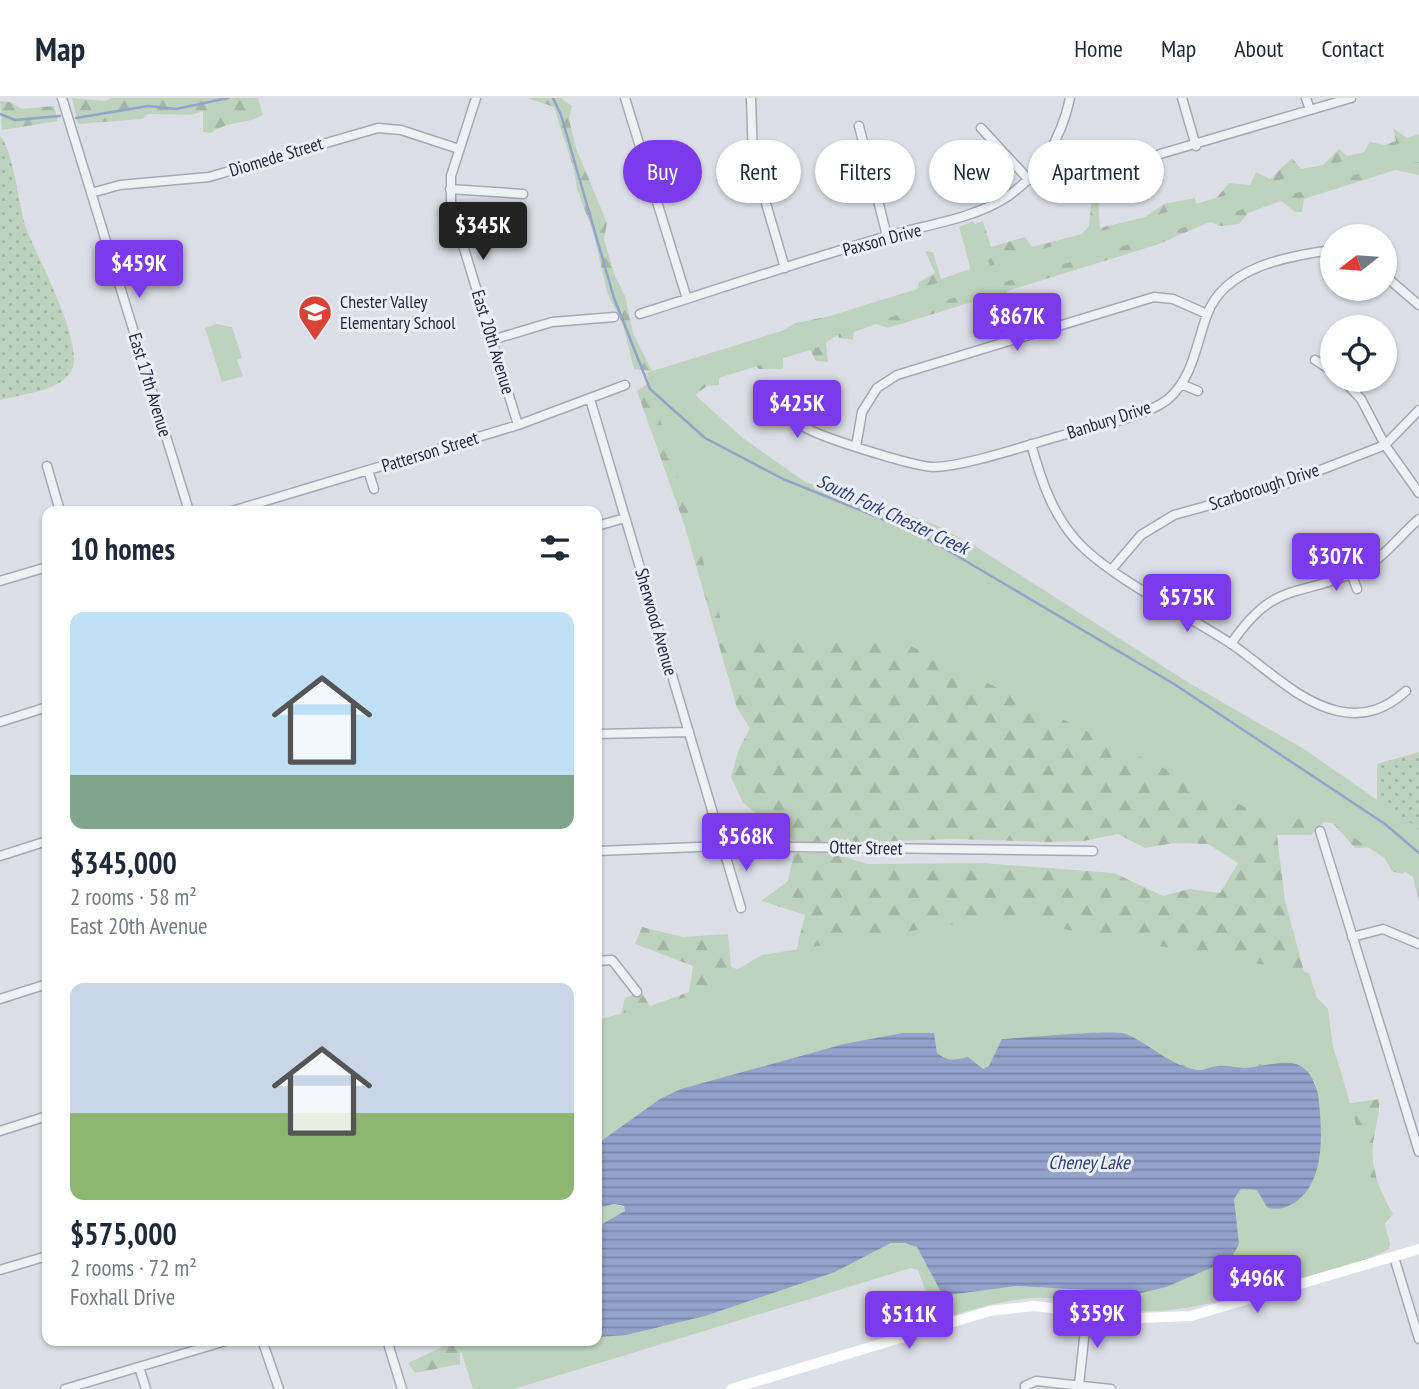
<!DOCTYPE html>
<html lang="en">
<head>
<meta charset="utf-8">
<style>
  :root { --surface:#fff; --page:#f6f6f7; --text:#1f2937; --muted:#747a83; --line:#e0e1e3; --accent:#7c3aed }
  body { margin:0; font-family:"PT Sans Narrow",sans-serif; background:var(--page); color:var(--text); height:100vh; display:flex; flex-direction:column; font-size:26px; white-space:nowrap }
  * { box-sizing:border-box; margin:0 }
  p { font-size:23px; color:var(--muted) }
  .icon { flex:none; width:38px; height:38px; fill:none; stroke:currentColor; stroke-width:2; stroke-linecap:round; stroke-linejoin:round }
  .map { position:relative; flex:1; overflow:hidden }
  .side { position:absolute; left:42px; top:408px; width:560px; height:840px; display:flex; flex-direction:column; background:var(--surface); border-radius:14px; box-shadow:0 2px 5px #0004 }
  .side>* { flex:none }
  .top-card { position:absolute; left:623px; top:42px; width:665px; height:63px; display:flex; gap:14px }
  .needle { width:46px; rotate:253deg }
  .buttons { position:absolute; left:1320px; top:126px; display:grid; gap:14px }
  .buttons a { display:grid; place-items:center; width:77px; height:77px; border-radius:50%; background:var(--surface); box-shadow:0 2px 5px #0004; font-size:35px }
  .price { position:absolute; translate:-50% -60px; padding:0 16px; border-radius:7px; background:var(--accent); color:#fff; font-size:23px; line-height:46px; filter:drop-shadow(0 2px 4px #0008) }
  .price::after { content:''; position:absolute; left:50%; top:42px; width:21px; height:16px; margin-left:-10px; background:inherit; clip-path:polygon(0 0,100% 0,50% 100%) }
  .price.active { background:#222; color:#fff }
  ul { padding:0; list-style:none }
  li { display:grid; align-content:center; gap:14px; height:371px; padding:0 28px }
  li span { display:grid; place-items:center; height:217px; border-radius:14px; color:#555 }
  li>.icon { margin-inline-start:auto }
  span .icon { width:126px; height:126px; fill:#fffc; stroke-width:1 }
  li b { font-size:30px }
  h2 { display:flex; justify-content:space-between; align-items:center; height:84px; padding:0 28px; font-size:30px }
  .tag { padding:0 24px; border-radius:32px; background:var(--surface); box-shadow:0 2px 5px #0004; font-size:24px; line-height:63px }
  .tag.active { background:var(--accent); color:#fff }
  header { display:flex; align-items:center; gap:42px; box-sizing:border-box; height:98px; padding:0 35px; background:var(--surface); border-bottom:2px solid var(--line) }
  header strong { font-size:33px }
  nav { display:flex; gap:38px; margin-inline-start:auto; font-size:24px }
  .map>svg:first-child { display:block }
  .grass { fill:url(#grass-dots) }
  .forest { fill:url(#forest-firs) }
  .park { fill:#bed3bd }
  .water { fill:url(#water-rules) }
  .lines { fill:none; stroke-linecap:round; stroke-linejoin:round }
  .stream { stroke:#94a3cc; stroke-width:2.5 }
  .street-casing { stroke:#a6a8b6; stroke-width:11 }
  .street { stroke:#f0f1f6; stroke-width:8 }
  .secondary { stroke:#fff; stroke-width:10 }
  .labels { text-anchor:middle; stroke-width:6; stroke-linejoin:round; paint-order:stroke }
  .street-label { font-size:18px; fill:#252940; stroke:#eceef6 }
  .poi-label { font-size:18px; fill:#252940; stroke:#eceef6; text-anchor:start }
  .water-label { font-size:19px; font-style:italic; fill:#2c3d77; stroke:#eceef6 }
</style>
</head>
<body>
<header>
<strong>Map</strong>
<nav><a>Home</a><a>Map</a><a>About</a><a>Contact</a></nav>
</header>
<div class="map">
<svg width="1419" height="1291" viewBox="0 0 1419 1291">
  <defs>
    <pattern id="grass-dots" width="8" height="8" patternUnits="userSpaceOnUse" patternTransform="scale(1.75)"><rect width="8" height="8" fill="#bed3bd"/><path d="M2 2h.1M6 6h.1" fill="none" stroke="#a3b5a4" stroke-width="1.8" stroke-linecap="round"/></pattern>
    <pattern id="forest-firs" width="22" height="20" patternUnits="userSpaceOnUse" patternTransform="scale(1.75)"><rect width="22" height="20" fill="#bed3bd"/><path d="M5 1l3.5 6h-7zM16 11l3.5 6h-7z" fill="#a3b5a4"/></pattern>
    <pattern id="water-rules" width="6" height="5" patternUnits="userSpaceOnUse" patternTransform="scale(1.75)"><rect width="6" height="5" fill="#94a3cc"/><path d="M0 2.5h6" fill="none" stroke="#7985a7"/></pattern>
  </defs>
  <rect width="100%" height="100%" fill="#dddfe8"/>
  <path class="grass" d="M0,38c12,9 19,71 26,92 10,27 58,114 46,141 -10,23 -51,25 -72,31z
    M1419,654v78l-42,-28v-38z"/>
  <path class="forest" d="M72,0l33,3 6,-3h147l5,17c-18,10 -37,6 -52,18l-8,-1v-21l-12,4 -43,-1 -6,5 -64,5z
    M527,0h34l11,8 -3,13 7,29 31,75 -3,16 11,37 10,20 8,37 19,38 118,-32 25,-16 120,-23 4,-18 16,-9 -10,-22 8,1 8,27 29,-10 -8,-40 21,-8 8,26 34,-10 7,10 50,-13 7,-8 3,-29 6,2 2,29 45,-11 19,-13 31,-6 4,21 30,-36 21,2 6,-13 14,7 22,-21 9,11 22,-4 16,-16 8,7 17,-4 6,-10 15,3 11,-4 -3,-13 14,10 12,-4v41l-24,-5 -91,29 -2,13h-7l-14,-11 -33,12 -9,11 -18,2 -11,-4 -54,23 -149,46 11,39 -15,3 -12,-37 -103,32 -12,-4 -22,8 -1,8 -14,-2 -2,-8 -13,-4 4,36 -12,-1 -9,-17 -24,9v16h-24l-10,-10 -29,-1 -1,27 -12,1 -12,9 65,75 371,185 267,159 21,24v63l-8,-32 -10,5 -9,-3 -14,-24 -23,1 -27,-30 -17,17h-34l8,66 24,89 19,19 9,69 -677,21 -63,45v-123l24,-7 4,-16 16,-6 9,14 39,-14 4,-26 -58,-22 7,-17 41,10 45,-3 3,33 12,4 53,-19 9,-37 -44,-14 27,-20 6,-28h38l35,11 116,-1 131,10 49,23 26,-7 31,4 18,-30 -30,-19 -34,-1 -29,5 -27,-14 -34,7 -34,1 -97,-3 -146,5 -21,-6 -43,-35 -12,-26 8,-28 11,-21 -13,-20 -53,-184 -47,-133 17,-12 -3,-8 -17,-2 -11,-44 -16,-33 -14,-60 -16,-43 -3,-19 -20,-63z
    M0,3l10,1 12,7 32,-3 4,15 -56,9z
    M1379,1001c1,15 -4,30 -6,45 -3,25 8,49 20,70l-9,11 -39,-121z
    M455,1243h13l-8,12v11l-45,9 -7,-10z"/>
  <path class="park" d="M1419,39v25l-38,5 -539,165 -23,15 -113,35 -11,13 48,43 62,44 73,21 58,22 42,23 211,135 115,66 115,80v52l-87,-58 -73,-9 -367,-177 -165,3 -81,-267 326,-101 -13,-45 14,-6 17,45c141,-47 287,-82 429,-129z
    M217,226l15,3 10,31 -5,2 6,16 -21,6 -17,-54z
    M997,819l312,56 32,99 49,171 -1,6c-42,23 -197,65 -243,62 -38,-2 -75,-15 -112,-13 -32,2 -64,12 -94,21l-6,-5 -16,-44 -7,-2 -397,121h-41l-15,-48 139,-1v-15l1,4 107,-13 152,-55 34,-18h14l12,4 27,47 72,-8 125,7 89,-33 4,-61 7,-10 16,1 61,-31 1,-45 -4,-32 -28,-20c-58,1 -89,22 -141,-17l-152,8 -5,14 -6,2 -15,-12c-12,2 -20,5 -31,-4l-3,-20h-31l-59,11 -184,55 -63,45v-124l94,-24 71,-41z
    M614,1106l10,3 1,5 -28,15v-19z"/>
  <path class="water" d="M903,935h31l3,20c11,9 19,7 31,4l15,12 6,-3 13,-27c21,-1 110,-10 124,-5 26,11 41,30 71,36 7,1 14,-4 21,-4 9,-1 18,2 27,2 35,-3 61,-19 73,26 4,34 9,88 -24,109 -9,5 -17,8 -27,4l-10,-17 -16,-1 -7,10 5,45 -9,16 -64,27 -25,6 -125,-7 -68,9 -7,-3 -24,-45 -12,-4h-14l-56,29 -130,44 -79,19 -28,2 -1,-110 28,-16 -1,-5 -10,-2 -17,4v-64l63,-45 21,-10 163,-45z"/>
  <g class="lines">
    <path class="stream" d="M553,0l8,17 53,183 36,91 55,49 78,41 124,50 35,18 232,137 211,140 34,29
      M0,16l15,6 45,-4
      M76,20l72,-12 28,3 52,-11"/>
    <g class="street-casing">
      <path id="street" d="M62,0l127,413
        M476,0l-25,78v30l67,219
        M625,0l62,201
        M751,0l2,61 32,109
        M1182,0l14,48
        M1306,0l4,12
        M859,28l28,110
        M981,30l48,52
        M1046,59l17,11 29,6 259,-76
        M450,91l73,5
        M91,95l29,-8 89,-8 169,-49 23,2 58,19
        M1384,177l35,30
        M640,216c81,-26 162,-53 244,-77 40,-12 86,-17 121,-39 35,-22 57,-61 65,-100
        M492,242l60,-18 62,-5
        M1315,262l17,11
        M1343,282l18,19 24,46 34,48
        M1181,286l17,7
        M775,290c6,12 13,27 23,35 15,13 115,43 135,44 32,0 100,-24 134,-33 28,-7 77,-17 100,-34 26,-21 29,-56 40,-85 17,-48 81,-59 125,-65
        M590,301l151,509
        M1031,346c10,35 20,67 44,95 32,37 112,76 155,104 34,23 68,59 108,68 27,6 48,-2 68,-20
        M856,349l6,-35 15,-24 20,-13 257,-78 19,2 34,15
        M47,368l13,45
        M368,372l6,19
        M232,413l286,-86 107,-40
        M597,428l28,-8
        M1112,471l29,-34 33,-20 108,-30 103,-40 34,-35
        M1351,475l6,16
        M0,483l47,-14
        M1231,546c45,-67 70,-45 131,-75 21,-10 39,-35 57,-50
        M0,624l47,-15
        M597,636l92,-2
        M1320,733l99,321
        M597,753l126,-5 370,5
        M0,758l47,-15
        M1352,839l31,-8 36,15
        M597,863l15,-1 25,32
        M0,901l47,-15
        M0,1033l47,-15
        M1394,1159l25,82
        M0,1172l47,-14
        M262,1242l17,49
        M387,1242l15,49
        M139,1269l7,22
        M1079,1287l8,-74
        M65,1291l164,-49
        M1025,1291v-3l11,-5 75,8"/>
    </g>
    <use href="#street" class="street"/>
    <path class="secondary" d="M731,1291l259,-78 44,-5 106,12 51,-2 228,-67"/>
  </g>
  <defs>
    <g id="school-pin" transform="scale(1.75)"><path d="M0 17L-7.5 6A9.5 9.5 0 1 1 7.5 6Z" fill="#d94236" stroke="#eceef6"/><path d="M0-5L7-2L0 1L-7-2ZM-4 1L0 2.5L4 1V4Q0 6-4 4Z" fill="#fff"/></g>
  </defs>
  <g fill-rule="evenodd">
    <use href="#school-pin" x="315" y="214"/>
  </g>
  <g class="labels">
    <g class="street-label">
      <text transform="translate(276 59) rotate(-17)" y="6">Diomede Street</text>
      <text transform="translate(882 142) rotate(-15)" y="6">Paxson Drive</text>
      <text transform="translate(493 244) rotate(73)" y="6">East 20th Avenue</text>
      <text transform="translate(150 287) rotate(73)" y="6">East 17th Avenue</text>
      <text transform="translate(1109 322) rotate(-18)" y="6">Banbury Drive</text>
      <text transform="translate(430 354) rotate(-17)" y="6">Patterson Street</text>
      <text transform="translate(1264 389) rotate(-18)" y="6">Scarborough Drive</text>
      <text transform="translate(656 524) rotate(74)" y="6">Sherwood Avenue</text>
      <text transform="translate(866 750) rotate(1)" y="6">Otter Street</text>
    </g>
    <g class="poi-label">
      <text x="340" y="210">Chester Valley<tspan x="340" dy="21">Elementary School</tspan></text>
    </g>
    <g class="water-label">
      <text transform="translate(893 416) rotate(25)" y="7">South Fork Chester Creek</text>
      <text x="1089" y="1071">Cheney Lake</text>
    </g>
  </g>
</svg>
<div class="buttons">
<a><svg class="needle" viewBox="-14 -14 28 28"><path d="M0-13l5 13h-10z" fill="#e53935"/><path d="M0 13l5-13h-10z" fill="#747a83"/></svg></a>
<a><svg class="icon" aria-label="locate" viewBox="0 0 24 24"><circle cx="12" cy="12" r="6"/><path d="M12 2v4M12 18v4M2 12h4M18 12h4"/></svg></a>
</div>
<b class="price active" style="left:483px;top:164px">$345K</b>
<b class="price" style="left:139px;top:202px">$459K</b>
<b class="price" style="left:1017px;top:255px">$867K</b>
<b class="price" style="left:797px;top:342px">$425K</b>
<b class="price" style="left:1336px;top:495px">$307K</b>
<b class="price" style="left:1187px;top:536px">$575K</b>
<b class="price" style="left:746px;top:775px">$568K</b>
<b class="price" style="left:1257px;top:1217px">$496K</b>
<b class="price" style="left:1097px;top:1252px">$359K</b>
<b class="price" style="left:909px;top:1253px">$511K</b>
<div class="top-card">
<a class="tag active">Buy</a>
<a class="tag">Rent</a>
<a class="tag">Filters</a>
<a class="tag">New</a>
<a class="tag">Apartment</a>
</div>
<section class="side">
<h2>10 homes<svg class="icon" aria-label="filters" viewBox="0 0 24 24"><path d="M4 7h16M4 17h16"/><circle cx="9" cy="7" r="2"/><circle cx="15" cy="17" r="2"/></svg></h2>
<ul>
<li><span style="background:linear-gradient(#bfe0f5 75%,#7fa58c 0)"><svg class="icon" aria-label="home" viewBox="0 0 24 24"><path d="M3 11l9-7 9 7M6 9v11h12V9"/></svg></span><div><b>$345,000</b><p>2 rooms · 58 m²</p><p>East 20th Avenue</p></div></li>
<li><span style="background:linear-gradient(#c9d6e8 60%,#8fb573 0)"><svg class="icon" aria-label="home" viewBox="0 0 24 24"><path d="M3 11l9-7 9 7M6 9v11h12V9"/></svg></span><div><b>$575,000</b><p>2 rooms · 72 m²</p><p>Foxhall Drive</p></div></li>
</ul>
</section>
</div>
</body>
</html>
